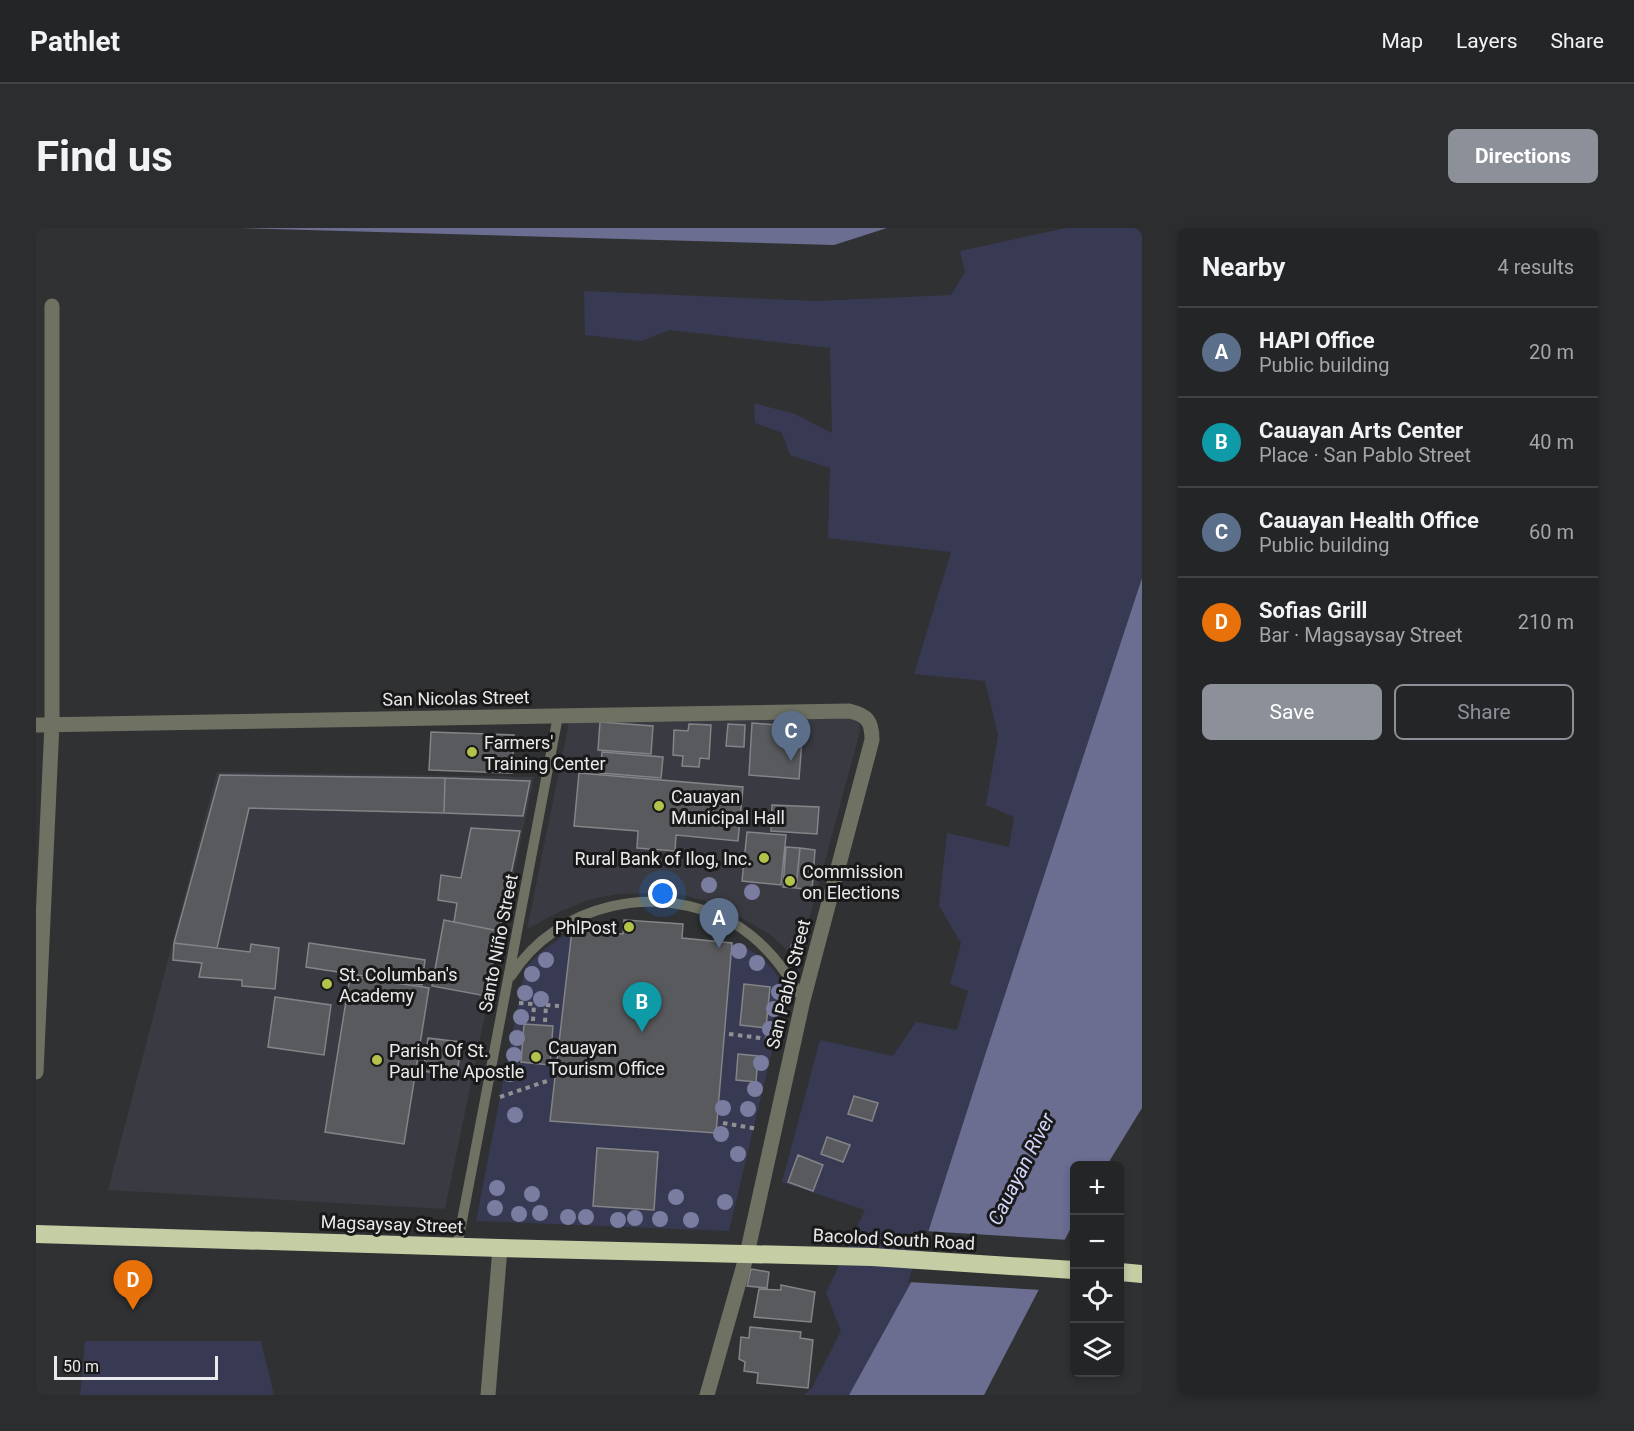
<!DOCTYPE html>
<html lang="en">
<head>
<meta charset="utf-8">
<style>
  :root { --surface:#242526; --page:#2c2d2e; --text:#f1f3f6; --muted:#a3a5a7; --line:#414243; --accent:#8c9099 }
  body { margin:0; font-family:Roboto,sans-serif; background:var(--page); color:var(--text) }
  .controls { position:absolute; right:18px; bottom:18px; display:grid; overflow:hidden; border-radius:9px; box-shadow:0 3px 9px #0003 }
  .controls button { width:54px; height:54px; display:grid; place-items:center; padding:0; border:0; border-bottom:2px solid var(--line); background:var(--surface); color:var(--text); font:30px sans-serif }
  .scale { position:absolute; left:18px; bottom:15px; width:164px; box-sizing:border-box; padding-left:6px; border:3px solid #eaeaec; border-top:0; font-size:16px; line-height:21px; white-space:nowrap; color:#eaeaec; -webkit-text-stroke:4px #19191a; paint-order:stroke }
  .you { position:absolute; left:627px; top:666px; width:21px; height:21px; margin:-15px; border:4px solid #fff; border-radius:50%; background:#1a73e8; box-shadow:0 0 0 9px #1a73e833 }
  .badge { display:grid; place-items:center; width:39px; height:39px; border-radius:50%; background:var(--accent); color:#fff; font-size:20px; font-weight:700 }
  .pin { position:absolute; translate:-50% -50px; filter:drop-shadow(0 2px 3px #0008) }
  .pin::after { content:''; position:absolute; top:32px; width:21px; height:18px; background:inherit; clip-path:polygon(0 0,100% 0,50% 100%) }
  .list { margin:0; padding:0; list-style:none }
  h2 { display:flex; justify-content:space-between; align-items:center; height:78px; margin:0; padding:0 24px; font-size:26px }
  h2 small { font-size:20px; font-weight:400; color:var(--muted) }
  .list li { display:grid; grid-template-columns:39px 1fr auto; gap:18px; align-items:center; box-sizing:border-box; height:90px; padding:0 24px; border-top:2px solid var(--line) }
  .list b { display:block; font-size:22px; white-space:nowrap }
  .list p { margin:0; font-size:20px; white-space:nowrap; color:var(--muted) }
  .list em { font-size:20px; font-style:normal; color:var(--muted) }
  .actions { display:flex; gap:12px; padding:18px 24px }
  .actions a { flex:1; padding:14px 0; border:2px solid var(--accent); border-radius:9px; text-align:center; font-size:21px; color:var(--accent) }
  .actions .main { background:var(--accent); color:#fff }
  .icon { flex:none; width:33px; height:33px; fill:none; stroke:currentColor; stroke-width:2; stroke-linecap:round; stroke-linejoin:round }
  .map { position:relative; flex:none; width:1106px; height:1167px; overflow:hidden; border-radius:9px }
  header { display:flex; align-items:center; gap:36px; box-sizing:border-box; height:84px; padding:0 30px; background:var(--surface); border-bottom:2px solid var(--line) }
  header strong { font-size:28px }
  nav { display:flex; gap:33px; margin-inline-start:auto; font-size:21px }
  .intro { display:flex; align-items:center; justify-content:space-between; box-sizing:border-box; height:144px; padding:0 36px }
  h1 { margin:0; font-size:42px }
  .button { padding:15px 27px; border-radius:9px; background:var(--accent); color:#fff; font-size:21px; font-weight:700 }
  main { display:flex; gap:36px; padding:0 36px }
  aside { flex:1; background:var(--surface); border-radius:9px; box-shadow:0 3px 9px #0003 }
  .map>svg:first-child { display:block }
</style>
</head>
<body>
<header>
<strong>Pathlet</strong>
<nav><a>Map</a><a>Layers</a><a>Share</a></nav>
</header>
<div class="intro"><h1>Find us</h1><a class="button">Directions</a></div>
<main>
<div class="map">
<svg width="1106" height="1167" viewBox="0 0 1106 1167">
  <rect width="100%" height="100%" fill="#303133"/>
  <path fill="#3a3b42" d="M 816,490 L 823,496 L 824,503 L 762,733 L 735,707 L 704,689 L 673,674 L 651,668 L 631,665 L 581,666 L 552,672 L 523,684 L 491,701 L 533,494 Z
    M 181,544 L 498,549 L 409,981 L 72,962 Z"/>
  <path fill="#383a53" d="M 1030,0 L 1106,0 L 1106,350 L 950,824 L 877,1051 L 813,1167 L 768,1167 L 776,1160 L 805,1103 L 790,1065 L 829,982 L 746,954 L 784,812 L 857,828 L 880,794 L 921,802 L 932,763 L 914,756 L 925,715 L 903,678 L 911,605 L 973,619 L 978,589 L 950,577 L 962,507 L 949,453 L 878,446 L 915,324 L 792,310 L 794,240 L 754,227 L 746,205 L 719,195 L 718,175 L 759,186 L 796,205 L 794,120 L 633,102 L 605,113 L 549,107 L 548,63 L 781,73 L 915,67 L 929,44 L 924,23 Z
    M 536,702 L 514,893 L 680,905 L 696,715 C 722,722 739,738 750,764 L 693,1003 L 440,993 L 489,740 L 505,724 Z
    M 49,1113 L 225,1113 L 238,1167 L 44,1167 Z"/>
  <path fill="#6b6e91" d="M 204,0 L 851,0 L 798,17 Z
    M 1106,350 L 1106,880 L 1071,937 L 1038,938 L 1038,994 L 948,1167 L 813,1167 L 877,1051 L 950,824 Z"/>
  <path fill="#303133" d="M 889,1003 L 1033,1012 L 1006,1062 L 872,1054 Z"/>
  <path fill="#595a5d" stroke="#838487" stroke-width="1.5" d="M 564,494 L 617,498 L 615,526 L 562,522 Z
    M 716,495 L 767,499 L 763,551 L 713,547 Z
    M 653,496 L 675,497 L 673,531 L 664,530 L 663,539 L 646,538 L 647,528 L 637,527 L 638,502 L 652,503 Z
    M 692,496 L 709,497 L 708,519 L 690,518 Z
    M 395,504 L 478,507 L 476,545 L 393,542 Z
    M 566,524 L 627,529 L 625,550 L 564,545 Z
    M 543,545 L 707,559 L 702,613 L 640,607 L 639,623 L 601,620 L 602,603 L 538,598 Z
    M 184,547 L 409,550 L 408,585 L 213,580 L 181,720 L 138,715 Z
    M 409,550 L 494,553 L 487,588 L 408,585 Z
    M 736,577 L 783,579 L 781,606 L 735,603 Z
    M 435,600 L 484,603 L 463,703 L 418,694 L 421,675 L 402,672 L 405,647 L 425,650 Z
    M 711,604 L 750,607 L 745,657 L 706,653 Z
    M 750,619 L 764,620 L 760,660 L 747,659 Z
    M 764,620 L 779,622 L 776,662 L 760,660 Z
    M 408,692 L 463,703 L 450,768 L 396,758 Z
    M 588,692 L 647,696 L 646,710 L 696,715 L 680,905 L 514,893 L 536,702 L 587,706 Z
    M 138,715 L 214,724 L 215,716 L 243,720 L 239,761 L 206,758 L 206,752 L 163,749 L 166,735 L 137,732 Z
    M 273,715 L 389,732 L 386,757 L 270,739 Z
    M 314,748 L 393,760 L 368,916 L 289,904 Z
    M 708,756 L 734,759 L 730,800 L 704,797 Z
    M 239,769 L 295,777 L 288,827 L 232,819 Z
    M 488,796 L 517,798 L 514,837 L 485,834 Z
    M 392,810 L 425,814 L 421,848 L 387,843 Z
    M 702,826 L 722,828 L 720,854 L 700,852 Z
    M 818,868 L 842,875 L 836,893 L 812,886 Z
    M 791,909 L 814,917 L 807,934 L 785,926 Z
    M 561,920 L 622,924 L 618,982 L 557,978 Z
    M 762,927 L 787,937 L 777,963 L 752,954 Z
    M 715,1041 L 733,1044 L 731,1060 L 711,1058 Z
    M 745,1057 L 779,1064 L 775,1094 L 718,1089 L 723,1061 L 745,1062 Z
    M 714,1099 L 765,1104 L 764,1110 L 777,1112 L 772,1160 L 721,1155 L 722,1145 L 708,1143 L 709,1134 L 703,1131 L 705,1109 L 713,1110 Z"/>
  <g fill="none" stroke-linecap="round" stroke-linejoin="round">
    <path stroke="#909193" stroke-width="4" stroke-dasharray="4.5 4.5" stroke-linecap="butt" d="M 483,775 L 523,778
      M 497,793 L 498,776
      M 509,794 L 510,777
      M 693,806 L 740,812
      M 464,869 L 514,852
      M 687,895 L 722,901"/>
    <path stroke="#6f7262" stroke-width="10" d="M 475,748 C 521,675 622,653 697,695 C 728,713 749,741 767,772
      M 421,1019 L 522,488"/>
    <path stroke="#6f7262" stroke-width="15" d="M 0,497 L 813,483 C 831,487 836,493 836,512 L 767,772 L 711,1026 L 671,1167
      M 0,844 L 16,496 L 16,78
      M 452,1167 L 464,1020"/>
    <path stroke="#c5cda5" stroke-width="18" d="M 0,1006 L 464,1020 L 836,1029 L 1038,1042
      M 1084,1044 L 1106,1046"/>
  </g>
  <g fill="#7a7d9f">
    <circle cx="673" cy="657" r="8"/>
    <circle cx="716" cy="664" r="8"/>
    <circle cx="762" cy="720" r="8"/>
    <circle cx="703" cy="723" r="8"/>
    <circle cx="510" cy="732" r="8"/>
    <circle cx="721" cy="735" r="8"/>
    <circle cx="496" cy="746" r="8"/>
    <circle cx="743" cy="764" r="8"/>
    <circle cx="489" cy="765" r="8"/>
    <circle cx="505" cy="771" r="8"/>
    <circle cx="738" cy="781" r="8"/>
    <circle cx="485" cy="789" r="8"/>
    <circle cx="734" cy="801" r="8"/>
    <circle cx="481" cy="810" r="8"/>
    <circle cx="478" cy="827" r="8"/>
    <circle cx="725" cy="835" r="8"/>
    <circle cx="474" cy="846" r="8"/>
    <circle cx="719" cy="861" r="8"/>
    <circle cx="687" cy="880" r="8"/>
    <circle cx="712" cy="881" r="8"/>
    <circle cx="479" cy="887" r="8"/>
    <circle cx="685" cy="906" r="8"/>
    <circle cx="702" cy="926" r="8"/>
    <circle cx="461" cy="960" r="8"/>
    <circle cx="496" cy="966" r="8"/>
    <circle cx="640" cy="969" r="8"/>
    <circle cx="689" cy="974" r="8"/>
    <circle cx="459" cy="980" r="8"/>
    <circle cx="504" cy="985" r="8"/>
    <circle cx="483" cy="986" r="8"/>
    <circle cx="532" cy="989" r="8"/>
    <circle cx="550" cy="989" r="8"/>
    <circle cx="599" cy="990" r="8"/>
    <circle cx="624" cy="991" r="8"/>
    <circle cx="582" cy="992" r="8"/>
    <circle cx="655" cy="992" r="8"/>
  </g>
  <g fill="#b3c24b" stroke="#19191a" stroke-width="2">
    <circle cx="436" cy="524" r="6"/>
    <circle cx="623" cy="578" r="6"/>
    <circle cx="728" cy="630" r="6"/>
    <circle cx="754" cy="653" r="6"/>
    <circle cx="593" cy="699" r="6"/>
    <circle cx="291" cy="756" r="6"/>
    <circle cx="500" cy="829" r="6"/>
    <circle cx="341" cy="832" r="6"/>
  </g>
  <g text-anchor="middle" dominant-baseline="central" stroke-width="6" stroke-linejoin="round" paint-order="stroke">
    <g font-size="18" fill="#eaeaec" stroke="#19191a">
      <text transform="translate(420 470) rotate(-1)">San Nicolas Street</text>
      <text transform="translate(462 715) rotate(-79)">Santo Niño Street</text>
      <text transform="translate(752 756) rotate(-76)">San Pablo Street</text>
      <text transform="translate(356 996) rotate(2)">Magsaysay Street</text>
      <text transform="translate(858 1011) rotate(3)">Bacolod South Road</text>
    </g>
    <g font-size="18" fill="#eaeaec" stroke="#19191a" text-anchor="start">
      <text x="448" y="514">Farmers'<tspan x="448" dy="21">Training Center</tspan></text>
      <text x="635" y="568">Cauayan<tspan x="635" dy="21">Municipal Hall</tspan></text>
      <text x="716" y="630" text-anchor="end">Rural Bank of Ilog, Inc.</text>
      <text x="766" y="643">Commission<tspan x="766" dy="21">on Elections</tspan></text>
      <text x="581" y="699" text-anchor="end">PhlPost</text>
      <text x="303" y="746">St. Columban's<tspan x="303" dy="21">Academy</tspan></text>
      <text x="512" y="819">Cauayan<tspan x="512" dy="21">Tourism Office</tspan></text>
      <text x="353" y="822">Parish Of St.<tspan x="353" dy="21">Paul The Apostle</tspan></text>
    </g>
    <g font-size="20" font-style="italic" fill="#d1d5f9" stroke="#19191a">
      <text transform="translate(985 941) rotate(-63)">Cauayan River</text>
    </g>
  </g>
</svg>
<div class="controls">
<button>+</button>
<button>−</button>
<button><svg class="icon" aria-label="locate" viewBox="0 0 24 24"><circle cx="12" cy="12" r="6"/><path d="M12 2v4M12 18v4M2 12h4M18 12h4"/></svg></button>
<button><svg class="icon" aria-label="layers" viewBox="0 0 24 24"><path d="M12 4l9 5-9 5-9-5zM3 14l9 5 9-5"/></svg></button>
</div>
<div class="scale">50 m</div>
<div class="you"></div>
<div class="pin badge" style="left:683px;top:720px;background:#5c6f8a">A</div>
<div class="pin badge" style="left:606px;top:804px;background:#0f9aa8">B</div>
<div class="pin badge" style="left:755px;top:533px;background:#5c6f8a">C</div>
<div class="pin badge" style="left:97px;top:1082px;background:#e8710a">D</div>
</div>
<aside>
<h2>Nearby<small>4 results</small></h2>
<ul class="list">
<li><span class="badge" style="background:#5c6f8a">A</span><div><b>HAPI Office</b><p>Public building</p></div><em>20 m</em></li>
<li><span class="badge" style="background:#0f9aa8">B</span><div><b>Cauayan Arts Center</b><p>Place · San Pablo Street</p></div><em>40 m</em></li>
<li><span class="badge" style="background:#5c6f8a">C</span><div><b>Cauayan Health Office</b><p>Public building</p></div><em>60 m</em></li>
<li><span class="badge" style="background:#e8710a">D</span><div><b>Sofias Grill</b><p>Bar · Magsaysay Street</p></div><em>210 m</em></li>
</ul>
<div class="actions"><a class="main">Save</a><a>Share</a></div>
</aside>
</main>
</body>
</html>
